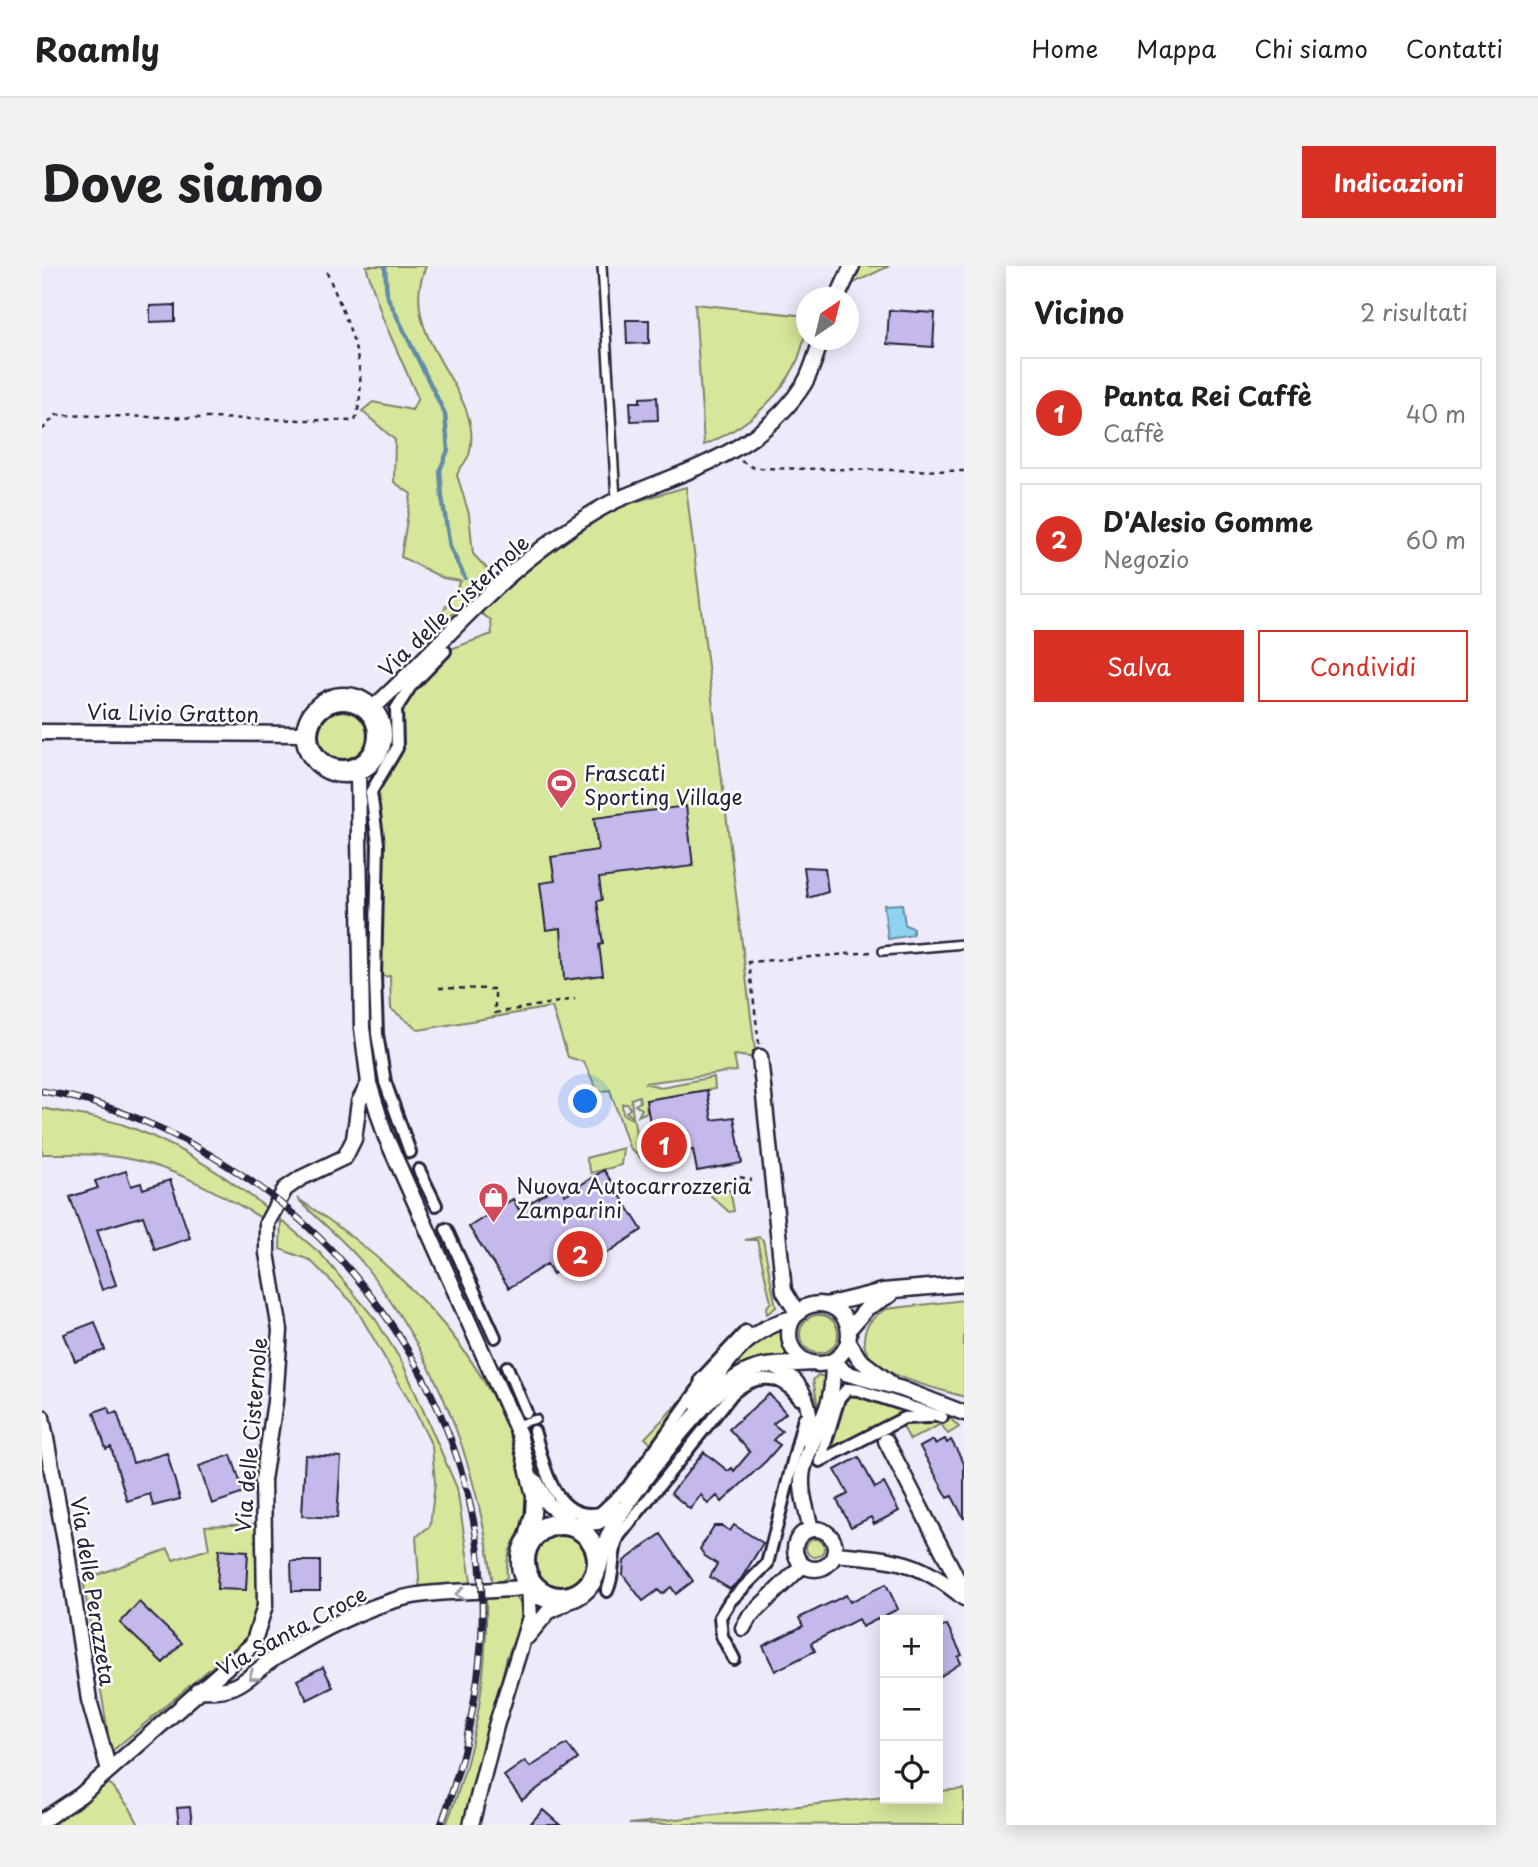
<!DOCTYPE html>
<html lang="it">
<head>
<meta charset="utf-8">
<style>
  :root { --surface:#fff; --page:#f2f2f2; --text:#202124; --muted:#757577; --line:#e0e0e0; --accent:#d93025 }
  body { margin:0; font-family:"Playpen Sans",sans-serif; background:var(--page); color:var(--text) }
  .controls { position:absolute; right:21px; bottom:21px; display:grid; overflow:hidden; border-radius:0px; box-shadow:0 4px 18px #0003 }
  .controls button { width:63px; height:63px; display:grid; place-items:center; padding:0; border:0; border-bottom:2px solid var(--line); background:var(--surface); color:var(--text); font:35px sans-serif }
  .compass { position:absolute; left:754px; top:21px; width:63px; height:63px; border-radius:50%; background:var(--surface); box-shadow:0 4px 18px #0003; rotate:35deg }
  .you { position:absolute; left:544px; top:836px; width:24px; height:24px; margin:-18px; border:5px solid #fff; border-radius:50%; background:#1a73e8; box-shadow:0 0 0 10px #1a73e833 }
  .badge { display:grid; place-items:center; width:46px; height:46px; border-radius:50%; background:var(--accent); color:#fff; font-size:23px; font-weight:700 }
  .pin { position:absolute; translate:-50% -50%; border:4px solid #fff; box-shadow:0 2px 7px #0006 }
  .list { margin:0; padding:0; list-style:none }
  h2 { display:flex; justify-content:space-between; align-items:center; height:91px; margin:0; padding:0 28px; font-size:30px }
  h2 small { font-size:23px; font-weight:400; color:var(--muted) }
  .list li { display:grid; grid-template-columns:46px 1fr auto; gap:21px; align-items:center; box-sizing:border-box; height:112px; margin:0 14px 14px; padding:0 14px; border:2px solid var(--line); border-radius:0px }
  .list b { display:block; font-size:26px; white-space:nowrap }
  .list p { margin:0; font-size:23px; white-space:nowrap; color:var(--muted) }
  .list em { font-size:23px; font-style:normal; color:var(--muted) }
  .actions { display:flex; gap:14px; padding:21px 28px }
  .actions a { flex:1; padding:16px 0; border:2px solid var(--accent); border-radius:0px; text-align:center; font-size:24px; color:var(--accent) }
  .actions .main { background:var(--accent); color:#fff }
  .icon { flex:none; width:38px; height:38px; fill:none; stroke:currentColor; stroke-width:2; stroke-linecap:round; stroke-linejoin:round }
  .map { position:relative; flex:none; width:922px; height:1559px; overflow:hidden; border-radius:0px }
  header { display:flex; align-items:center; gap:42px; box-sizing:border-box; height:98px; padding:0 35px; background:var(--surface); border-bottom:2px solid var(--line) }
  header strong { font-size:33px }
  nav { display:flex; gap:38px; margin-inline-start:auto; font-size:24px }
  .intro { display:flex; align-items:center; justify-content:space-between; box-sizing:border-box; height:168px; padding:0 42px }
  h1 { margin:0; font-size:49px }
  .button { padding:18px 32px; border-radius:0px; background:var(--accent); color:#fff; font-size:24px; font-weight:700 }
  main { display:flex; gap:42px; padding:0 42px }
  aside { flex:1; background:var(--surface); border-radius:0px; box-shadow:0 4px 18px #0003 }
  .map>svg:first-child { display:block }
</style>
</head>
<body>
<header>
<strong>Roamly</strong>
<nav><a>Home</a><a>Mappa</a><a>Chi siamo</a><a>Contatti</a></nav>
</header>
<div class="intro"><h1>Dove siamo</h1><a class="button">Indicazioni</a></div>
<main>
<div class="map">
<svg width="922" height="1559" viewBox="0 0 922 1559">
  <rect width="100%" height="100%" fill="#eeeaf9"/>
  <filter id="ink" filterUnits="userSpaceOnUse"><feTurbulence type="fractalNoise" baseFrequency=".0143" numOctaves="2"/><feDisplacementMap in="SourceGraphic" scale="14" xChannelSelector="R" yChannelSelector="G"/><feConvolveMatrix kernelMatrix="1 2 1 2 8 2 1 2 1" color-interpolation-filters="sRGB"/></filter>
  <g filter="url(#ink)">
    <path fill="#d6e79b" stroke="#7c846b" stroke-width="2" d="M 324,0 L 384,0 C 352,73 442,122 428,185 C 427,194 418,200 415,209 L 427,248 L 431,288 L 452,310 L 384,373 L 419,315 L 401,312 L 359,291 L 369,228 L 352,216 L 353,174 L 320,145 L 331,136 L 370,144 L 376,132 L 341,53 Z
      M 818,0 L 847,0 L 810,18 Z
      M 653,38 L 764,50 C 765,111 715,157 662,179 Z
      M 644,221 L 714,792 L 692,789 L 695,805 L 602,817 L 619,821 L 672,811 L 673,823 L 604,834 L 605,846 L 596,850 L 600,843 L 593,839 L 598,836 L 597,830 L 589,833 L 591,851 L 584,846 L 588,843 L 586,838 L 580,838 L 581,848 L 592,854 L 597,891 L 587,881 L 568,824 L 556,826 L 542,796 L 526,791 L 510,741 L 377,764 L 349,743 L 348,710 L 333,711 L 333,514 L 350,494 L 353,447 L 403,385 L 450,368 L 449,354 L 440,348 L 442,342 L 497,295 L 572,242 Z
      M270 469a31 31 0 1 1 62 0a31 31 0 1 1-62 0Z
      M 0,842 C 26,848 54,850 79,858 C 133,876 183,909 227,944 L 221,953 C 181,929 133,902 87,893 C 59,887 29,888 0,888 Z
      M 581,882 L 579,899 L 549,907 L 544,892 Z
      M 688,924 L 692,945 L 687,946 L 667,928 Z
      M 255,932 C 362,1002 468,1104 485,1238 C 489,1262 461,1274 465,1312 L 451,1319 C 436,1198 396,1093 320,996 C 301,973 276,954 255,932 Z
      M 239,954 L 279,988 L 334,1054 L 361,1098 L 415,1222 L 430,1322 L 378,1325 L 374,1271 L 388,1260 L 393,1217 L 390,1180 L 371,1141 L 311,1037 L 268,994 L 238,983 Z
      M 717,971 L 721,974 L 734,1041 L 725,1048 L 724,1042 L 729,1036 L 715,974 L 703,974 Z
      M 922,1034 L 922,1131 C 894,1121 819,1109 822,1072 C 823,1058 832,1050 844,1043 Z
      M758 1068a19 19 0 1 1 38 0a19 19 0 1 1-38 0Z
      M 739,1062 L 743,1063 L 744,1090 L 719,1092 L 688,1107 L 699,1090 Z
      M 776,1109 L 786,1112 L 777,1145 L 771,1114 Z
      M 659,1113 L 614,1182 L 603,1172 Z
      M 805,1123 L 909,1153 L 917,1161 L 906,1168 L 899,1158 L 868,1174 L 858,1155 L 778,1195 Z
      M 214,1258 L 216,1343 L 208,1369 L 69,1486 L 41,1314 L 126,1283 L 131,1294 L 167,1283 L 163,1260 Z
      M487 1295a32 32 0 1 1 64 0a32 32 0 1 1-64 0Z
      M764 1282a9 9 0 1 1 18 0a9 9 0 1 1-18 0Z
      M 444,1330 L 472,1330 L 479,1338 L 480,1355 L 465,1391 L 422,1559 L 404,1559 C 434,1485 446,1409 444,1330 Z
      M 67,1517 L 88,1542 L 97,1559 L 7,1559 Z
      M 922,1523 L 922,1559 L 587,1558 L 843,1531 L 896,1533 L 896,1525 Z"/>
    <path fill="#8ed3ef" stroke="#638ca7" stroke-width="2" d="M 860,638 L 863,659 L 871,662 L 871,669 L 846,673 L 842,639 Z"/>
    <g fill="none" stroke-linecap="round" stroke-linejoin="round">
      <path stroke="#638ca7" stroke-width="4.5" d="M 343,0 L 345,30 L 403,148 L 406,184 L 398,204 L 400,231 L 408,281 L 423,312"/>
    </g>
    <path fill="#c5b9eb" stroke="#22223b" stroke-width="2" d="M 133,39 L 133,55 L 108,56 L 108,40 Z
      M 847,44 L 893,47 L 891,81 L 845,78 Z
      M 584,54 L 607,54 L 607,77 L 585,78 Z
      M 615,131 L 616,154 L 589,155 L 588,136 L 598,136 L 598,132 Z
      M 644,540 L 651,600 L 557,612 L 560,634 L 555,635 L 561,678 L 557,679 L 561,709 L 522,714 L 519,662 L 504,664 L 498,617 L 513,615 L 509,591 L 556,584 L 552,552 Z
      M 762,601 L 783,602 L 786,626 L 766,632 Z
      M 665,824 L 670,854 L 692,851 L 700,897 L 655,905 L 651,884 L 614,891 L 604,834 Z
      M 562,904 L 600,964 L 557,992 L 551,982 L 511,1008 L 505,998 L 467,1022 L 427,961 L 471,933 L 477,944 L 516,919 L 523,929 Z
      M 84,905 L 89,920 L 99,917 L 101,923 L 128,914 L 148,972 L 113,984 L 101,950 L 55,964 L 74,1019 L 60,1024 L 28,931 L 56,922 L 53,915 Z
      M 53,1056 L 63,1084 L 33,1095 L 22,1068 Z
      M 727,1128 L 744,1147 L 731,1158 L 740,1165 L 731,1174 L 738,1179 L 724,1195 L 680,1236 L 675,1230 L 666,1238 L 659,1229 L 648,1243 L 629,1227 L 662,1186 L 686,1205 L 690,1202 L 692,1205 L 708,1186 L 687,1163 Z
      M 66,1141 L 68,1148 L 75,1146 L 91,1197 L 125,1187 L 138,1233 L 111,1240 L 108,1228 L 85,1235 L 69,1181 L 64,1183 L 52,1146 Z
      M 903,1173 L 905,1177 L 909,1174 L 922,1197 L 922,1253 L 910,1230 L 906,1232 L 878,1181 L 891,1174 L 893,1178 Z
      M 189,1189 L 202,1227 L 170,1238 L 157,1200 Z
      M 263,1189 L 299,1191 L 295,1252 L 260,1250 Z
      M 817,1191 L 833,1222 L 842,1217 L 857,1245 L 832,1258 L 829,1251 L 809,1261 L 795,1234 L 806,1228 L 793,1204 Z
      M 692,1259 L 721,1277 L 699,1313 L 688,1323 L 668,1311 L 675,1298 L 663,1290 L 658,1283 L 672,1260 L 680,1260 L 688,1265 Z
      M 619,1268 L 651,1315 L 634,1328 L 629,1321 L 620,1328 L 616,1324 L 601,1335 L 581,1309 L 582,1295 Z
      M 177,1283 L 206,1285 L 204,1324 L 175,1323 Z
      M 249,1295 L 278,1295 L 278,1325 L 250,1325 Z
      M 844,1318 L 856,1343 L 820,1361 L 816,1353 L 769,1377 L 773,1385 L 733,1405 L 721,1380 L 761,1360 L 757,1352 L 804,1329 L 808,1336 Z
      M 97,1336 L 140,1377 L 121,1397 L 78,1357 Z
      M 905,1359 L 920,1389 L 916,1391 L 919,1397 L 896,1412 L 896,1364 Z
      M 281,1401 L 291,1421 L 265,1434 L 255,1414 Z
      M 525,1478 L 536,1493 L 480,1534 L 462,1510 L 483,1495 L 488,1501 Z
      M 148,1541 L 150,1558 L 137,1559 L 135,1542 Z
      M 501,1544 L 518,1559 L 487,1559 Z"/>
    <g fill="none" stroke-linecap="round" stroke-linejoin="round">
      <defs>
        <path id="service" d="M 560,0 L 574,233
          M 841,685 L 922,678
          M 473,1159 L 494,1153"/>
        <path id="pedestrian" d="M270 469a31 31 0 1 1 62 0a31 31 0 1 1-62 0Z
          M 368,886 L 343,816 L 335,768 L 333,711 L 336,578 L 329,526 L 355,482 L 354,443 L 368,421 L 403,385
          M 377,904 L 394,939
          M 404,963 L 453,1071
          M 465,1101 L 484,1146
          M 492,1165 C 502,1197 511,1257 558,1247 L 586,1221 L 657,1122 L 659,1113 L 704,1065
          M 778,1195 L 797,1132 L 805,1123 L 816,1124 L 900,1151
          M 778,1195 L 862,1152 L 887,1151
          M487 1295a32 32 0 1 1 64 0a32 32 0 1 1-64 0Z
          M 565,1325 C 574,1307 568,1287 577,1270 L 691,1127 C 714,1107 739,1107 757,1133
          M 692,1393 L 680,1370 L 678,1351 L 688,1335 L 725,1298 L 762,1152"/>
        <path id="minor" d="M 795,32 L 810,0
          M262 469a40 40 0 1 1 80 0a40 40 0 1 1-80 0Z
          M 331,442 C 388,391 436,331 497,285 C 520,267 550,245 577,233 C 647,203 718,187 762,118 C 770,105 774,88 779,74
          M 0,466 L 262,468
          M 316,506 L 320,762 L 327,817 L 343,869 L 477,1168 L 492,1230 L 491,1248 L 485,1271
          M 718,791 L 742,1025 L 756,1048
          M747 1068a30 30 0 1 1 60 0a30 30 0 1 1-60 0Z
          M 784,1039 L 841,1025 L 922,1018
          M 807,1063 L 825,1042 L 848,1029
          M 806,1075 L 817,1093 L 847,1116
          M 792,1094 L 803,1107 L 860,1123 L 922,1147
          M 732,1100 C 764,1115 771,1143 767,1176
          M 656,1140 C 678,1103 706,1060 752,1052
          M 0,1151 L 25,1286 L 47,1434 L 67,1504
          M 844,1175 L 922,1326
          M 493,1215 L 506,1238 L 529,1257
          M477 1296a40 40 0 1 1 80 0a40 40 0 1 1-80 0Z
          M 530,1258 L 556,1256 L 579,1243
          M 769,1263 C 765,1245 757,1223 761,1204 C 771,1162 795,1143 790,1095
          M753 1283a20 20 0 1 1 40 0a20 20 0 1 1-40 0Z
          M 792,1288 C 851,1293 875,1293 922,1332
          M 557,1303 C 560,1289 563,1275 570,1262 C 591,1225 665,1125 702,1107 C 723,1096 748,1099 771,1097
          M 701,1362 L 707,1351 L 761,1299
          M 485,1371 L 506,1346 L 524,1337
          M 156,1424 C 202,1427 202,1411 236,1390 C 273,1367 316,1344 357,1333 C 393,1323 447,1327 486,1321
          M 0,1555 L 39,1529 L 211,1378 L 223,1340 L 221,1214 L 233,1136 L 238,1064 L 225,987 L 225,957 L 243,923 L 259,912 L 303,891 L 312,873 L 317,836 L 327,817
          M 429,1559 L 454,1460 L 488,1351 L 486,1321"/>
      </defs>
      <use href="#service" stroke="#22223b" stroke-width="12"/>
      <use href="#pedestrian" stroke="#22223b" stroke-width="16"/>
      <use href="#minor" stroke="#22223b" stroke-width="19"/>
      <path stroke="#22223b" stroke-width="2.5" stroke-dasharray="5 5" stroke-linecap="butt" d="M 0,164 L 14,149 L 313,155 C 330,101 303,51 283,2
        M 699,195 L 712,202 L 922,205
        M 397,722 L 453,723 L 453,747 L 533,733
        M 717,778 L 707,696 L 830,686
        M 698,911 L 710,914"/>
      <use href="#service" stroke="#fff" stroke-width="7"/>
      <use href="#pedestrian" stroke="#fff" stroke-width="10"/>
      <use href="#minor" stroke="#fff" stroke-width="14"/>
      <defs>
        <path id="rail" d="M 0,825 C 69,836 136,867 194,905 C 349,1005 453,1192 439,1379 C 434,1441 420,1501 399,1559"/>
      </defs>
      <use href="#rail" stroke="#22223b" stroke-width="7"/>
      <use href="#rail" stroke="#fff" stroke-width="4.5" stroke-dasharray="13" stroke-linecap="butt"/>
    </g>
    <defs><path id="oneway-chevron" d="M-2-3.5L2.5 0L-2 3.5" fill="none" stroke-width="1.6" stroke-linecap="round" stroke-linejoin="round" transform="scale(1.75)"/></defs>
    <g stroke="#9c9ca7">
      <use href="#oneway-chevron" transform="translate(418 1328) rotate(176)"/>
      <use href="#oneway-chevron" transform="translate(211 1410) rotate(145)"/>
    </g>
  </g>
  <defs>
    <symbol id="stadium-pin" viewBox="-11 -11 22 30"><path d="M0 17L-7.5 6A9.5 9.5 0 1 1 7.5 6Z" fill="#d1495b" stroke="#fff"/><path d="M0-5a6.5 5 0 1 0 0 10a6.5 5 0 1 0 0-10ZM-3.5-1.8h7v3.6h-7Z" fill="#fff"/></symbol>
    <symbol id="shop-pin" viewBox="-11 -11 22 30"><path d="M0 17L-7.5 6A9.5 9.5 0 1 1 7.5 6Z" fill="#d1495b" stroke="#fff"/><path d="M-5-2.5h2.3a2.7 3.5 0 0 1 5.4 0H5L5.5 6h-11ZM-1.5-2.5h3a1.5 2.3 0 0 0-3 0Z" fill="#fff"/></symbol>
  </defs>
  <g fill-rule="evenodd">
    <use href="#stadium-pin" x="502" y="500" width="35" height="47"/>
    <use href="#shop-pin" x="434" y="914" width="35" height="47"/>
  </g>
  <g text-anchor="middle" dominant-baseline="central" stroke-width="5" stroke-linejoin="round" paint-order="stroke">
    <g font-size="21" fill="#22223b" stroke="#fff">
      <text transform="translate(411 339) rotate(-43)">Via delle Cisternole</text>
      <text transform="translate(131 446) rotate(1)">Via Livio Gratton</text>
      <text transform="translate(208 1169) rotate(-85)">Via delle Cisternole</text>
      <text transform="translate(52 1325) rotate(81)">Via delle Perazzeta</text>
      <text transform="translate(249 1364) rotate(-28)">Via Santa Croce</text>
    </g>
    <g font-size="21" fill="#22223b" stroke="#fff" text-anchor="start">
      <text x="542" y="506">Frascati<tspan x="542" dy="24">Sporting Village</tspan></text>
      <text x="474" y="919">Nuova Autocarrozzeria<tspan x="474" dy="24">Zamparini</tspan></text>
    </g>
  </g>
</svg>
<div class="controls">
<button>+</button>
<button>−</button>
<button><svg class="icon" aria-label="locate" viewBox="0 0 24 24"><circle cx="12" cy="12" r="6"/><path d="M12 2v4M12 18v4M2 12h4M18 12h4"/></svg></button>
</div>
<svg class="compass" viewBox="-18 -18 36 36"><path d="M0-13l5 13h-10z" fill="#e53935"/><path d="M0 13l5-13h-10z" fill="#757577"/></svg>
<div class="you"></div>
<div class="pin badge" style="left:622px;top:879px">1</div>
<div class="pin badge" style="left:538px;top:988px">2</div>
</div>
<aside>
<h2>Vicino<small>2 risultati</small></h2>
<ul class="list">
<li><span class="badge">1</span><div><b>Panta Rei Caffè</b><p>Caffè</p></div><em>40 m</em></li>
<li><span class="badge">2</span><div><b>D'Alesio Gomme</b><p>Negozio</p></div><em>60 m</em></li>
</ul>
<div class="actions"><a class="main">Salva</a><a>Condividi</a></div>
</aside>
</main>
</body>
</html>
